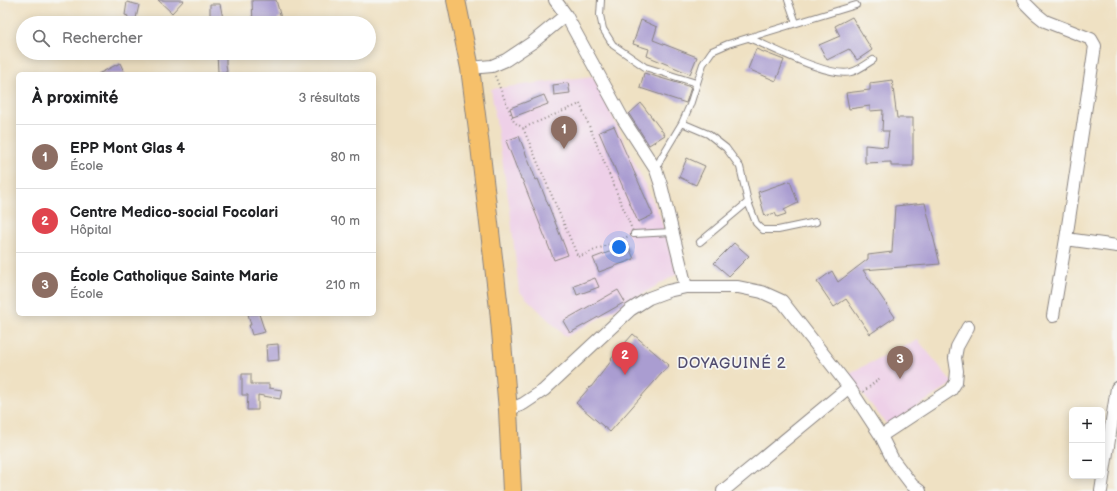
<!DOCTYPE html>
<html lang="fr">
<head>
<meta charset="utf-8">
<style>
  :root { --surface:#fff; --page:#f6f6f6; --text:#202124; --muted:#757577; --line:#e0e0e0; --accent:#ea580c }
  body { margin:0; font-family:"Balsamiq Sans",sans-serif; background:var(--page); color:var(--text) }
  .controls { position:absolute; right:12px; bottom:12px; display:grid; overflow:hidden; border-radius:6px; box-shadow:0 2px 10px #0003 }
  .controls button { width:36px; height:36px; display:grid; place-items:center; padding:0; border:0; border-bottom:1px solid var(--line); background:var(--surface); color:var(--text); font:20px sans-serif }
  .you { position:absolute; left:619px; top:247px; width:14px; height:14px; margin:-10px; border:3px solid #fff; border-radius:50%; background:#1a73e8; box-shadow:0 0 0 6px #1a73e833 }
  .badge { display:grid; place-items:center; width:26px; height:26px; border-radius:50%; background:var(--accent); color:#fff; font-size:13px; font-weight:700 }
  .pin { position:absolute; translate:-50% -33px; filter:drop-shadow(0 1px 2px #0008) }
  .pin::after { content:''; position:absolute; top:21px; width:14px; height:12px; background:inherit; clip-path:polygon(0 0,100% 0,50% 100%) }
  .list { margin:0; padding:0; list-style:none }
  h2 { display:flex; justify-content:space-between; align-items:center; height:52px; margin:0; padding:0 16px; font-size:17px }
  h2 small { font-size:13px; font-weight:400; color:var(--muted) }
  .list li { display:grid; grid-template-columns:26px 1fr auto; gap:12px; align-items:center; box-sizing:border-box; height:64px; padding:0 16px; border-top:1px solid var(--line) }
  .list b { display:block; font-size:15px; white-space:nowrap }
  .list p { margin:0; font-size:13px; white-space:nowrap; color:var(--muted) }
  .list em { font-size:13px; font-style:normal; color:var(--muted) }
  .icon { flex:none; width:22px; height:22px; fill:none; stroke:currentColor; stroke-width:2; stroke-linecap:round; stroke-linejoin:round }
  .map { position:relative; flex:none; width:1117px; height:491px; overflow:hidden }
  .search { position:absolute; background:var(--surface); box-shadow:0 2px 10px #0003; left:16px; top:16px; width:360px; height:44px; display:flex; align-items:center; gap:10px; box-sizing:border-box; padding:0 14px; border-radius:22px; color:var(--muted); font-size:15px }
  .panel { position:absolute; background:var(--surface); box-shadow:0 2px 10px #0003; left:16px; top:72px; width:360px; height:244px; border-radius:6px }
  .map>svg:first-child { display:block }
</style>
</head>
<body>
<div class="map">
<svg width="1117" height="491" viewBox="0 0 1117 491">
  <rect width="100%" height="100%" fill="#f6f6f2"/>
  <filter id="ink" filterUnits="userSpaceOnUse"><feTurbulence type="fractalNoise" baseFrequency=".025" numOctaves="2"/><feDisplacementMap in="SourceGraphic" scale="8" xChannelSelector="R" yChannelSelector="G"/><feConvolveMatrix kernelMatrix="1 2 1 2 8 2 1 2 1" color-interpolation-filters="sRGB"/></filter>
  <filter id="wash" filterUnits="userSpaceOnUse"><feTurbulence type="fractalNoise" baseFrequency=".012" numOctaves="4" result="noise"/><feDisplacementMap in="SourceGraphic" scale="16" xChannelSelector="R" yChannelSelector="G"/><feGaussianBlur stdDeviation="0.9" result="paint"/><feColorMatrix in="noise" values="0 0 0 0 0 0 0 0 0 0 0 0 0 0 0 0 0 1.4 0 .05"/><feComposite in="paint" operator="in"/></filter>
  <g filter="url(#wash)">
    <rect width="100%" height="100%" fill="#efe1c3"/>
    <path fill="#eed0e8" d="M 593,76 L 660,216 L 677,274 L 627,303 L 566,337 L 519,291 L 510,210 L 491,89 Z
      M 918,340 L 953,383 L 888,426 L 847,374 Z"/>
    <g id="blocks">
      <path fill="#aa9dd1" d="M 158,0 L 184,0 L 172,13 Z
        M 252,0 L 276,0 L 281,18 L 278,18 L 278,23 L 253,23 Z
        M 127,2 L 139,5 L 135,23 L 126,23 L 128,16 L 125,15 Z
        M 210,4 L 220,4 L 224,23 L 210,23 Z
        M 852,17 L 872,50 L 857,60 L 849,49 L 827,60 L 819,45 L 840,36 L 835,26 Z
        M 641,20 L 657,27 L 653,40 L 697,57 L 690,74 L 647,56 L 649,49 L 633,44 Z
        M 756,49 L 784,60 L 776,81 L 748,69 Z
        M 217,53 L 226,53 L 226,64 L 227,72 L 218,72 Z
        M 120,63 L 125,74 L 98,74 Z
        M 644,73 L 691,87 L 686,103 L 640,88 Z
        M 892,80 L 897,118 L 913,118 L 913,166 L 891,166 L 891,162 L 865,163 L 865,145 L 887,147 L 889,131 L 882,131 L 883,110 L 870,111 L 870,106 L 849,109 L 846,93 L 870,90 L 870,83 Z
        M 568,83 L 570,93 L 554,95 L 553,85 Z
        M 544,95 L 548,104 L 513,117 L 510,108 Z
        M 641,103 L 665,135 L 649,145 L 629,114 Z
        M 614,126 L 653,215 L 638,222 L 599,132 Z
        M 519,136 L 536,180 L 538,179 L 568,255 L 554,260 L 522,179 L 521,179 L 506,141 Z
        M 687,158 L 705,166 L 696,185 L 679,177 Z
        M 790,181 L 798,203 L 784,210 L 786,214 L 777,217 L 775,213 L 765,216 L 758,192 Z
        M 925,203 L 940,264 L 863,270 L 895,317 L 870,334 L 846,299 L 834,307 L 817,282 L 832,271 L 838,282 L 868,259 L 868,255 L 892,252 L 895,206 Z
        M 734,243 L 749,256 L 729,276 L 714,263 Z
        M 628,245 L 634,259 L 599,272 L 593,258 Z
        M 595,278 L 599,287 L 577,295 L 574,286 Z
        M 618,290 L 625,302 L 570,333 L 563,321 Z
        M 248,314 L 259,314 L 265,332 L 252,335 L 249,325 L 251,325 Z
        M 633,334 L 669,365 L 610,432 L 576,403 L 590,387 L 591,387 L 612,360 L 611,359 Z
        M 278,344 L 279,360 L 267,361 L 266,345 Z
        M 242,374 L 251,374 L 251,384 L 269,384 L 269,388 L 282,390 L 280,399 L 258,395 L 258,410 L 247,410 L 248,395 L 242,395 Z"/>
    </g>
  </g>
  <g filter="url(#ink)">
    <use href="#blocks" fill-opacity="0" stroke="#88827f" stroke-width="1"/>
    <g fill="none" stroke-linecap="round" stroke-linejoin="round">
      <defs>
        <path id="service" d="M 601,0 L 600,15 L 603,29 L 613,45 L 645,67 L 696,83
          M 788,0 L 796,23
          M 749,38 C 771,47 829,78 851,72 C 857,71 867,64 873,60
          M 682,123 L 708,134 L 726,148 L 740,167 L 748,202 L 756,223 L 763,230 L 778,230 L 816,222
          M 656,170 L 661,158 L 682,123 L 690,105 L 703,64 L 712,51 L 728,44 L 856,5
          M 634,234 L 672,232
          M 700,242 L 748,202"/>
        <path id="minor" d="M 555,0 L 566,15 L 623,119 L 656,170 L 661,185 L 686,287
          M 1023,0 L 1025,3 L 1035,13 L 1045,21 L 1091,39 L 1095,46 L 1066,239 L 1053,316
          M 470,68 L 492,66 L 506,60 L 533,42 L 566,15
          M 1066,239 L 1117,246
          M 508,410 L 523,404 L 544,390 L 630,310 L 649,298 L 668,291 L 686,287 L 738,287 L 762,292 L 782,301 L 849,387 L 881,436 L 893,460 L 912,485 L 920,491
          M 881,436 L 951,390 L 956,382 L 957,371 L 955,358 L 957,347 L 968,327
          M 723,491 L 849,387
          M 1101,491 L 1117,388"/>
        <path id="primary" d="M 456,0 L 470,68 L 480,146 L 499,309 L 508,410 L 512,491"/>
      </defs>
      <use href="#service" stroke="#88827f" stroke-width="8"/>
      <use href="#minor" stroke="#88827f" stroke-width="14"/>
      <use href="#primary" stroke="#88827f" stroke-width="20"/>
      <path stroke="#88827f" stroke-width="2" stroke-dasharray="1 3" stroke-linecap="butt" d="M 495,76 L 514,122 L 523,128
        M 580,104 L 634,234 L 578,257 L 523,128 Z
        M 863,392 L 880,378"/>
      <use href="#service" stroke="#fff" stroke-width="6"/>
      <use href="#minor" stroke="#fff" stroke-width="12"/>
      <use href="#primary" stroke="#f6c06b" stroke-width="18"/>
    </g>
  </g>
  <g text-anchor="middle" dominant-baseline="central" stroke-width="3.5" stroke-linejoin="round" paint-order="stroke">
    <g font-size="15" letter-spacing="1" fill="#524d70" stroke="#f6f6f2">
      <text x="732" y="363">DOYAGUINÉ 2</text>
    </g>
  </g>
</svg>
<div class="controls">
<button>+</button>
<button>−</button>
</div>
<div class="you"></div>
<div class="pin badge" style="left:564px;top:149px;background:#8d6e63">1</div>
<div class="pin badge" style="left:625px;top:375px;background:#e0444e">2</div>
<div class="pin badge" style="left:900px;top:379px;background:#8d6e63">3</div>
<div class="search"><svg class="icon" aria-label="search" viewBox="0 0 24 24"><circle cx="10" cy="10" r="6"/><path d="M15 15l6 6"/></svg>Rechercher</div>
<section class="panel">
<h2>À proximité<small>3 résultats</small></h2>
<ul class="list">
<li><span class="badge" style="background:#8d6e63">1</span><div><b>EPP Mont Glas 4</b><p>École</p></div><em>80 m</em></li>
<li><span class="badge" style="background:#e0444e">2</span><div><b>Centre Medico-social Focolari</b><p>Hôpital</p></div><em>90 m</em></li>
<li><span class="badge" style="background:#8d6e63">3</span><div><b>École Catholique Sainte Marie</b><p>École</p></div><em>210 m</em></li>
</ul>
</section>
</div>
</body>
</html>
